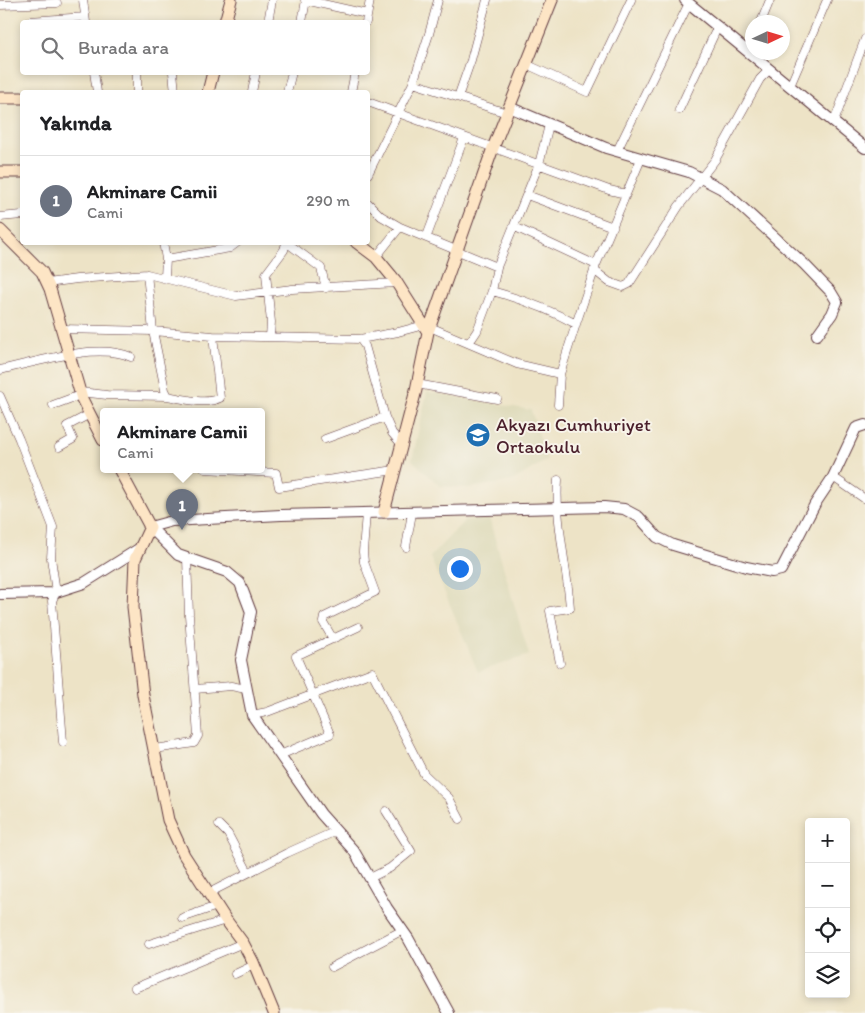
<!DOCTYPE html>
<html lang="tr">
<head>
<meta charset="utf-8">
<style>
  :root { --surface:#fff; --page:#f6f6f6; --text:#202124; --muted:#757577; --line:#e0e0e0; --accent:#2563eb }
  body { margin:0; font-family:Itim,sans-serif; background:var(--page); color:var(--text) }
  .controls { position:absolute; right:15px; bottom:15px; display:grid; overflow:hidden; border-radius:5px; box-shadow:0 2px 8px #0003 }
  .controls button { width:45px; height:45px; display:grid; place-items:center; padding:0; border:0; border-bottom:1px solid var(--line); background:var(--surface); color:var(--text); font:25px sans-serif }
  .compass { position:absolute; left:745px; top:15px; width:45px; height:45px; border-radius:50%; background:var(--surface); box-shadow:0 2px 8px #0003; rotate:86deg }
  .you { position:absolute; left:459px; top:568px; width:18px; height:18px; margin:-12px; border:4px solid #fff; border-radius:50%; background:#1a73e8; box-shadow:0 0 0 8px #1a73e833 }
  .badge { display:grid; place-items:center; width:32px; height:32px; border-radius:50%; background:var(--accent); color:#fff; font-size:16px; font-weight:700 }
  .pin { position:absolute; translate:-50% -41px; filter:drop-shadow(0 1px 2px #0008) }
  .pin::after { content:''; position:absolute; top:26px; width:18px; height:15px; background:inherit; clip-path:polygon(0 0,100% 0,50% 100%) }
  .popup { position:absolute; left:100px; top:408px; width:165px; height:65px; box-sizing:border-box; display:grid; place-content:center; border-radius:5px; background:var(--surface); filter:drop-shadow(0 1px 4px #0005); font-size:16px; white-space:nowrap; color:var(--muted) }
  .popup b { font-size:19px; color:var(--text) }
  .popup::after { content:''; position:absolute; left:50%; top:100%; margin-left:-10px; border:10px solid transparent; border-top-color:var(--surface) }
  .list { margin:0; padding:0; list-style:none }
  h2 { display:flex; justify-content:space-between; align-items:center; height:65px; margin:0; padding:0 20px; font-size:21px }
  h2 small { font-size:16px; font-weight:400; color:var(--muted) }
  .list li { display:grid; grid-template-columns:32px 1fr auto; gap:15px; align-items:center; box-sizing:border-box; height:90px; padding:0 20px; border-top:1px solid var(--line) }
  .list b { display:block; font-size:19px; white-space:nowrap }
  .list p { margin:0; font-size:16px; white-space:nowrap; color:var(--muted) }
  .list em { font-size:16px; font-style:normal; color:var(--muted) }
  .icon { flex:none; width:28px; height:28px; fill:none; stroke:currentColor; stroke-width:2; stroke-linecap:round; stroke-linejoin:round }
  .map { position:relative; flex:none; width:865px; height:1013px; overflow:hidden }
  .search { position:absolute; background:var(--surface); box-shadow:0 2px 8px #0003; left:20px; top:20px; width:350px; height:55px; display:flex; align-items:center; gap:12px; box-sizing:border-box; padding:0 18px; border-radius:5px; color:var(--muted); font-size:19px }
  .panel { position:absolute; background:var(--surface); box-shadow:0 2px 8px #0003; left:20px; top:90px; width:350px; height:155px; border-radius:5px }
  .map>svg:first-child { display:block }
</style>
</head>
<body>
<div class="map">
<svg width="865" height="1013" viewBox="0 0 865 1013">
  <rect width="100%" height="100%" fill="#f7f3e8"/>
  <filter id="ink" filterUnits="userSpaceOnUse"><feTurbulence type="fractalNoise" baseFrequency=".02" numOctaves="2"/><feDisplacementMap in="SourceGraphic" scale="10" xChannelSelector="R" yChannelSelector="G"/><feConvolveMatrix kernelMatrix="1 2 1 2 8 2 1 2 1" color-interpolation-filters="sRGB"/></filter>
  <filter id="wash" filterUnits="userSpaceOnUse"><feTurbulence type="fractalNoise" baseFrequency=".0096" numOctaves="4" result="noise"/><feDisplacementMap in="SourceGraphic" scale="20" xChannelSelector="R" yChannelSelector="G"/><feGaussianBlur stdDeviation="1.12" result="paint"/><feColorMatrix in="noise" values="0 0 0 0 0 0 0 0 0 0 0 0 0 0 0 0 0 1.4 0 .05"/><feComposite in="paint" operator="in"/></filter>
  <g filter="url(#wash)">
    <rect width="100%" height="100%" fill="#ede3c6"/>
    <path fill="#ddd9b8" d="M 427,392 L 531,410 L 547,460 L 512,481 L 469,488 L 440,486 L 412,460 Z
      M 489,518 L 529,655 L 478,672 L 430,557 L 465,520 Z"/>
  </g>
  <g filter="url(#ink)">
    <g fill="none" stroke-linecap="round" stroke-linejoin="round">
      <defs>
        <path id="minor" d="M 83,0 L 86,22
          M 305,0 L 367,14
          M 0,5 L 57,3
          M 30,21 L 85,17
          M 268,22 L 272,0
          M 302,22 L 306,0
          M 366,22 L 370,0
          M 761,22 L 770,0
          M 747,50 L 752,41
          M 526,64 L 587,92 L 631,0
          M 94,72 L 97,92
          M 173,72 L 175,92
          M 413,83 L 507,113
          M 790,86 L 827,0
          M 137,92 L 137,72
          M 252,92 L 256,72
          M 287,92 L 292,72
          M 351,92 L 355,72
          M 458,97 L 471,60 L 487,0
          M 368,102 L 609,190 L 626,194
          M 679,110 L 718,26
          M 834,122 L 865,39
          M 617,151 L 689,3
          M 368,174 L 413,83 L 429,34 L 438,0
          M 527,195 L 613,227
          M 368,203 L 381,216 L 400,227 L 497,267
          M 0,217 L 22,215
          M 515,227 L 596,265
          M 427,236 L 464,138
          M 163,242 L 166,259 L 165,277
          M 286,242 L 321,268 L 326,288
          M 376,257 L 400,227
          M 166,259 L 230,248 L 238,242
          M 594,270 L 609,282 L 623,287 L 629,284 L 679,206 L 715,160 L 760,79 L 770,69
          M 147,274 L 153,331 L 165,390 L 168,396 C 183,399 206,405 220,398 L 213,336
          M 47,283 L 77,279 L 147,274 L 236,296 L 292,289 L 396,283
          M 492,291 C 521,299 549,309 576,324
          M 430,327 L 517,364 L 560,374
          M 62,329 L 153,331 L 213,336 L 360,339 L 398,332 L 424,325
          M 270,337 L 271,322 L 266,274 L 284,250 L 286,243
          M 360,339 L 365,346 L 385,417 L 392,433 L 402,445
          M 469,343 L 477,331 L 492,291 L 497,267 L 539,164 L 549,125
          M 0,370 C 37,362 96,342 131,357
          M 417,384 L 497,399
          M 80,392 L 107,395 L 168,396
          M 0,396 L 19,439 L 53,527 L 51,558 L 56,592 L 52,601 L 63,742
          M 53,405 L 80,395
          M 558,405 L 560,374 L 576,324 L 596,265 L 641,159
          M 325,439 L 385,417
          M 59,447 L 73,439 L 67,426 L 90,414
          M 205,469 L 276,473 L 279,487 L 395,470
          M 833,477 L 865,499
          M 558,480 C 555,522 567,565 570,608 L 550,611 L 560,663
          M 406,547 L 412,513
          M 333,639 L 323,622 L 324,617 L 375,592 L 364,562 L 363,552 L 366,513
          M 195,689 L 231,686 L 246,689
          M 252,715 L 267,712 L 372,672 L 424,774 L 449,798 L 460,819
          M 155,749 L 194,743 L 198,736 L 189,615 L 187,558
          M 280,755 L 330,734 L 296,656 L 358,627
          M 219,825 L 228,834 L 248,872
          M 370,878 L 390,868 L 411,851 L 386,811
          M 209,893 L 287,853 L 336,831
          M 182,918 L 217,906
          M 149,944 L 226,920
          M 332,967 L 403,930
          M 235,974 L 254,965
          M 135,988 L 243,943"/>
        <path id="tertiary" d="M 685,0 L 865,148
          M 509,107 L 606,148 L 689,172 L 722,189 L 804,264 L 831,292 L 837,302 L 832,314 L 817,335
          M 0,594 L 53,593 L 84,583 L 140,548
          M 449,1013 L 408,938 L 387,908 L 354,851 L 321,814 L 252,715 L 241,660 L 251,612 L 240,583 L 227,572 L 178,555 L 150,527 L 172,521 L 281,515 L 604,507 L 624,509 L 639,517 L 657,537 L 673,545 L 746,567 L 772,572 L 781,570 L 815,504 L 833,477 L 856,428 L 865,425"/>
        <path id="secondary" d="M 225,22 L 231,0
          M 208,92 L 213,72
          M 0,98 L 22,98
          M 0,172 L 22,172
          M 0,230 L 42,272 L 50,289 L 82,399 L 103,440
          M 356,242 L 376,257 L 395,280 L 428,332
          M 119,469 L 150,527 L 135,559 L 133,607 L 143,695 L 168,820 L 184,855 L 226,920 L 243,943 L 253,962 L 274,1013
          M 384,512 L 416,390 L 428,332 L 493,148 L 552,0"/>
      </defs>
      <use href="#minor" stroke="#623c42" stroke-width="9"/>
      <use href="#tertiary" stroke="#623c42" stroke-width="12"/>
      <use href="#secondary" stroke="#623c42" stroke-width="13"/>
      <use href="#minor" stroke="#fff" stroke-width="8"/>
      <use href="#tertiary" stroke="#fff" stroke-width="10"/>
      <use href="#secondary" stroke="#fde5c5" stroke-width="11"/>
    </g>
  </g>
  <defs>
    <symbol id="school-disc" viewBox="-11 -11 22 22"><circle r="9.5" fill="#1f6fb2" stroke="#f7f3e8"/><path d="M0-5L7-2L0 1L-7-2ZM-4 1L0 2.5L4 1V4Q0 6-4 4Z" fill="#fff"/></symbol>
  </defs>
  <g fill-rule="evenodd">
    <use href="#school-disc" x="464" y="421" width="28" height="28"/>
  </g>
  <g text-anchor="middle" dominant-baseline="central" stroke-width="4" stroke-linejoin="round" paint-order="stroke">
    <g font-size="19" fill="#4a1f2b" stroke="#f7f3e8" text-anchor="start">
      <text x="496" y="424">Akyazı Cumhuriyet<tspan x="496" dy="22">Ortaokulu</tspan></text>
    </g>
  </g>
</svg>
<div class="controls">
<button>+</button>
<button>−</button>
<button><svg class="icon" aria-label="locate" viewBox="0 0 24 24"><circle cx="12" cy="12" r="6"/><path d="M12 2v4M12 18v4M2 12h4M18 12h4"/></svg></button>
<button><svg class="icon" aria-label="layers" viewBox="0 0 24 24"><path d="M12 4l9 5-9 5-9-5zM3 14l9 5 9-5"/></svg></button>
</div>
<svg class="compass" viewBox="-18 -18 36 36"><path d="M0-13l5 13h-10z" fill="#e53935"/><path d="M0 13l5-13h-10z" fill="#757577"/></svg>
<div class="you"></div>
<div class="pin badge" style="left:182px;top:530px;background:#6b7280">1</div>
<div class="popup"><b>Akminare Camii</b>Cami</div>
<div class="search"><svg class="icon" aria-label="search" viewBox="0 0 24 24"><circle cx="10" cy="10" r="6"/><path d="M15 15l6 6"/></svg>Burada ara</div>
<section class="panel">
<h2>Yakında<small></small></h2>
<ul class="list">
<li><span class="badge" style="background:#6b7280">1</span><div><b>Akminare Camii</b><p>Cami</p></div><em>290 m</em></li>
</ul>
</section>
</div>
</body>
</html>
